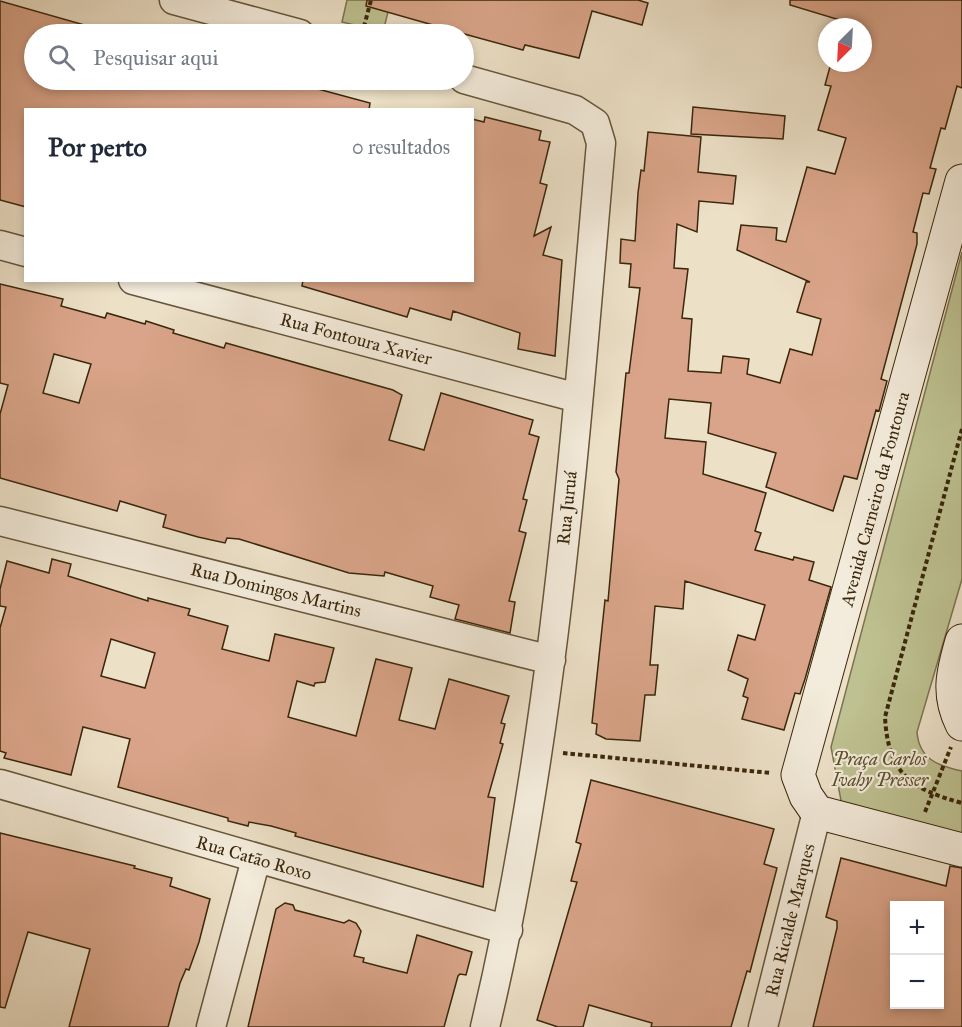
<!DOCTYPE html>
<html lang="pt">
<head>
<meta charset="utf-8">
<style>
  :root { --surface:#fff; --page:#f6f6f7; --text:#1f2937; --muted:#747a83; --line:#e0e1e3 }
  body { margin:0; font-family:"IM FELL Great Primer",serif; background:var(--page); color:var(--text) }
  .controls { position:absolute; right:18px; bottom:18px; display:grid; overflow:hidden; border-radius:0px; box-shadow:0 3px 9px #0003 }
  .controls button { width:54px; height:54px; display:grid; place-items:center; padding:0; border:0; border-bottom:2px solid var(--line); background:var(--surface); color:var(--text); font:30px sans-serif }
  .compass { position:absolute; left:818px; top:18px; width:54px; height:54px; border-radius:50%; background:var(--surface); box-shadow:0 3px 9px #0003; rotate:204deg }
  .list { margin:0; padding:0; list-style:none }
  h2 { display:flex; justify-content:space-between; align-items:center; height:78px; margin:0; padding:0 24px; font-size:26px }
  h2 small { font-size:20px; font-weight:400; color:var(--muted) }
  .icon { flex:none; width:33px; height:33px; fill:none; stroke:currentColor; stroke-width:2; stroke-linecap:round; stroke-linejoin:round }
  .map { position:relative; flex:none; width:962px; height:1027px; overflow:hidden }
  .search { position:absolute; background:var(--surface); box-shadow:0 3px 9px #0003; left:24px; top:24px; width:450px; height:66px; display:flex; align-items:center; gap:15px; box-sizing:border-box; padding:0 21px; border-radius:33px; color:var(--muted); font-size:22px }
  .panel { position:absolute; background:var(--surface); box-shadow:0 3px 9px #0003; left:24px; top:108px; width:450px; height:174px; border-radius:0px }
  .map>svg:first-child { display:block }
</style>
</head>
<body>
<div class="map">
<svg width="962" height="1027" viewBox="0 0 962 1027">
  <rect width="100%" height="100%" fill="#ece0c7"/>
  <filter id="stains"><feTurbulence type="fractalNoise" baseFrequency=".00333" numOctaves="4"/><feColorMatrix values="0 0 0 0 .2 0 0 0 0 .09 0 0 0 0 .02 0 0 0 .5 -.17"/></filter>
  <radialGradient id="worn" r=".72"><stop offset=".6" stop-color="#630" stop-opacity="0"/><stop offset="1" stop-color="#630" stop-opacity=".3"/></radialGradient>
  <path fill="#bec191" stroke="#7c744e" stroke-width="1.5" d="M 347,0 L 391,0 L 383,32 L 342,22 Z
    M 962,252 L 962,579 L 917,732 C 919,759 938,766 962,771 L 962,835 L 842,806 L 831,747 Z"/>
  <path fill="#d9a489" stroke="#3a270b" stroke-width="1.5" fill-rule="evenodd" d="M 367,0 L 638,0 L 648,3 L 642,25 L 592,11 L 579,58 L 525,45 L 523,50 L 468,35 L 366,6 Z
    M 790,0 L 962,0 L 962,88 L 957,86 L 945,129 L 941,128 L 930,168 L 936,169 L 929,194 L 923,193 L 913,232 L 917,233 L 917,244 L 881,379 L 887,381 L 879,411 L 876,410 L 857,479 L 844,476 L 833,511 L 766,487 L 776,453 L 708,433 L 711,403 L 669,399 L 665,438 L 706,442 L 703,474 L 766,493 L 755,531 L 761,533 L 755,550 L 793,560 L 794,557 L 814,562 L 809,580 L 831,587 L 805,679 L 800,694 L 795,693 L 784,730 L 742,719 L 748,698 L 743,696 L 748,679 L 728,670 L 738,635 L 755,640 L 765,605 L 685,581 L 683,609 L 655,606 L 650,665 L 658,665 L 655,695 L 645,695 L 640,741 L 606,739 L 596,734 L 597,724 L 592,723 L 605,600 L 608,601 L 619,479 L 616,472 L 626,373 L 629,373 L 640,288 L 629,287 L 631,264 L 620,263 L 621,239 L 635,241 L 638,193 L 641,170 L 644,171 L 648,132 L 701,137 L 698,172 L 736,176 L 733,204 L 699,201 L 697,232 L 677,224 L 674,268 L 688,269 L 682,318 L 692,319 L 688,371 L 721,373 L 723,356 L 749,359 L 747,374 L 780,383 L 790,349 L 812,355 L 821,319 L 797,312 L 806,282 L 810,282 L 737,250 L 741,225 L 777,228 L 776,240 L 786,242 L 807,167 L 835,174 L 846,138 L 818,130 L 831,86 L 825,85 L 831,63 L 863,63 L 863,27 L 790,5 Z
    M 0,1 L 95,28 L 94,34 L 34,34 L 34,80 L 293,80 L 292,82 L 370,103 L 369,110 L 26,110 L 26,207 L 0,200 Z
    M 693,107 L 785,116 L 783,139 L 691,134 Z
    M 485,117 L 541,131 L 539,140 L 550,142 L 540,183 L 547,185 L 534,236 L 551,227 L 543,255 L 562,260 L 555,356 L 518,349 L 520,333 L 453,311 L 451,320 L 410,308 L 407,317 L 302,286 L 303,280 L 472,280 L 472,119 L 484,122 Z
    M 0,284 L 63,299 L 61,306 L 105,318 L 107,313 L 145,324 L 146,321 L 174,330 L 173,333 L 224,348 L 226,343 L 393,390 L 402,395 L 389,440 L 424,450 L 441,393 L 533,420 L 529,434 L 539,437 L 523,499 L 527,500 L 519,531 L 526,533 L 509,601 L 515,602 L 510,633 L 455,619 L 459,605 L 430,597 L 433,586 L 385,572 L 384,576 L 349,573 L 239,539 L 227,538 L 225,543 L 198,537 L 163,527 L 166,515 L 120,501 L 117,511 L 0,478 L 0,414 L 8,385 L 0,383 ZM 54,354 L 91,364 L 79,403 L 43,393 Z
    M 52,559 L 71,564 L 68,576 L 148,601 L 148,598 L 190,609 L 188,615 L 228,626 L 222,649 L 269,661 L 275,634 L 334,648 L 325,682 L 315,683 L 314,686 L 297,681 L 288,717 L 356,736 L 376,659 L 412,668 L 399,720 L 435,729 L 449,679 L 509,696 L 501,723 L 505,724 L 500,743 L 503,744 L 488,797 L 495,798 L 483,887 L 295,836 L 296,833 L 271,826 L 249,822 L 248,826 L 228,821 L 228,818 L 118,787 L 130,739 L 83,727 L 71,775 L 4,758 L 6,753 L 0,751 L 0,628 L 6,607 L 0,606 L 0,589 L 7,561 L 49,573 ZM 111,639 L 155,653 L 145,688 L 101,676 Z
    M 591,780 L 774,829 L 764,864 L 777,868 L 750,972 L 747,971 L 731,1027 L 651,1027 L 652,1023 L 589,1005 L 583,1027 L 558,1027 L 537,1020 L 577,882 L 571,881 L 581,844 L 576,842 Z
    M 0,833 L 135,866 L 134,868 L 172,878 L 170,886 L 210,899 L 199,942 L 189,970 L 186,969 L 180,983 L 168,1027 L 69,1027 L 90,949 L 28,932 L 5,1008 L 0,1007 Z
    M 841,858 L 946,886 L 950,866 L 962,868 L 962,1027 L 813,1027 L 837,928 L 837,921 L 826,917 ZM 894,906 L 939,906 L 939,1005 L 894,1005 Z
    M 285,903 L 293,905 L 295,910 L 344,923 L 349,920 L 356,923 L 361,931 L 354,956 L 364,958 L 363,962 L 386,968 L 407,973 L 417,935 L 472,952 L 466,975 L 460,974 L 458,976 L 444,1027 L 248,1027 L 276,909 Z"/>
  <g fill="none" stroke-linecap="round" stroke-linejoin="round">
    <defs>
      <path id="minor" d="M 174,0 L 300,34
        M 464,79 L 575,110 L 595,123 L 601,143 C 575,439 554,738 485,1027
        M 0,245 L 26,252
        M 133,280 L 578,398
        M 0,521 L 551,660
        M 0,784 L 508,930
        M 211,1027 L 256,859
        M 763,1027 L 817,812"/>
      <path id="secondary" d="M 962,181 L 798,775 L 806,796 L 817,812 L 962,850
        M 962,641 C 953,672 947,694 962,724"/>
    </defs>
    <use href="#minor" stroke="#66553a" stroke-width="31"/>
    <use href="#secondary" stroke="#3a270b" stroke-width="35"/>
    <path stroke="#3a270b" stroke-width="4" stroke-dasharray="4.5 3" stroke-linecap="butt" d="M 362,34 L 371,0
      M 962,429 L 885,717 C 888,773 910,789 962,803
      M 563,753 L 771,773
      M 925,812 L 951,747"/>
    <use href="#minor" stroke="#f3ebdb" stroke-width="28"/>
    <use href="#secondary" stroke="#f3ebdb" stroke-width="33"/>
  </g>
  <g text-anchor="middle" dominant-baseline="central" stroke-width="4.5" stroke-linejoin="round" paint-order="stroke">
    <g font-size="18" fill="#3a270b" stroke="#f3ebdb">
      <text transform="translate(356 339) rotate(15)">Rua Fontoura Xavier</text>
      <text transform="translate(875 499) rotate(-75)">Avenida Carneiro da Fontoura</text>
      <text transform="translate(567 508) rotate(-84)">Rua Juruá</text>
      <text transform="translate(276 590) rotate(14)">Rua Domingos Martins</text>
      <text transform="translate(254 858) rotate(16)">Rua Catão Roxo</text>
      <text transform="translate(790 920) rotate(-76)">Rua Ricalde Marques</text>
    </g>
    <g font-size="18" font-style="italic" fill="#5b4e2c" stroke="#f3ebdb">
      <text x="880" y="759">Praça Carlos<tspan x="880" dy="21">Ivahy Presser</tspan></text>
    </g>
  </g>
  <rect width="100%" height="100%" filter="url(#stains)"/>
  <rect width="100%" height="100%" fill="url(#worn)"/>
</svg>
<div class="controls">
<button>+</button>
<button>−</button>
</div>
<svg class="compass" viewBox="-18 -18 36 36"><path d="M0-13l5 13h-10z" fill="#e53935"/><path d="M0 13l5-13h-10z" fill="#747a83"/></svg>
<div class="search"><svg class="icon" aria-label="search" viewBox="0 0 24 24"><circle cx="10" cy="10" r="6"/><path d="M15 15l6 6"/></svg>Pesquisar aqui</div>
<section class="panel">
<h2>Por perto<small>0 resultados</small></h2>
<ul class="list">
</ul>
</section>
</div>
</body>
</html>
